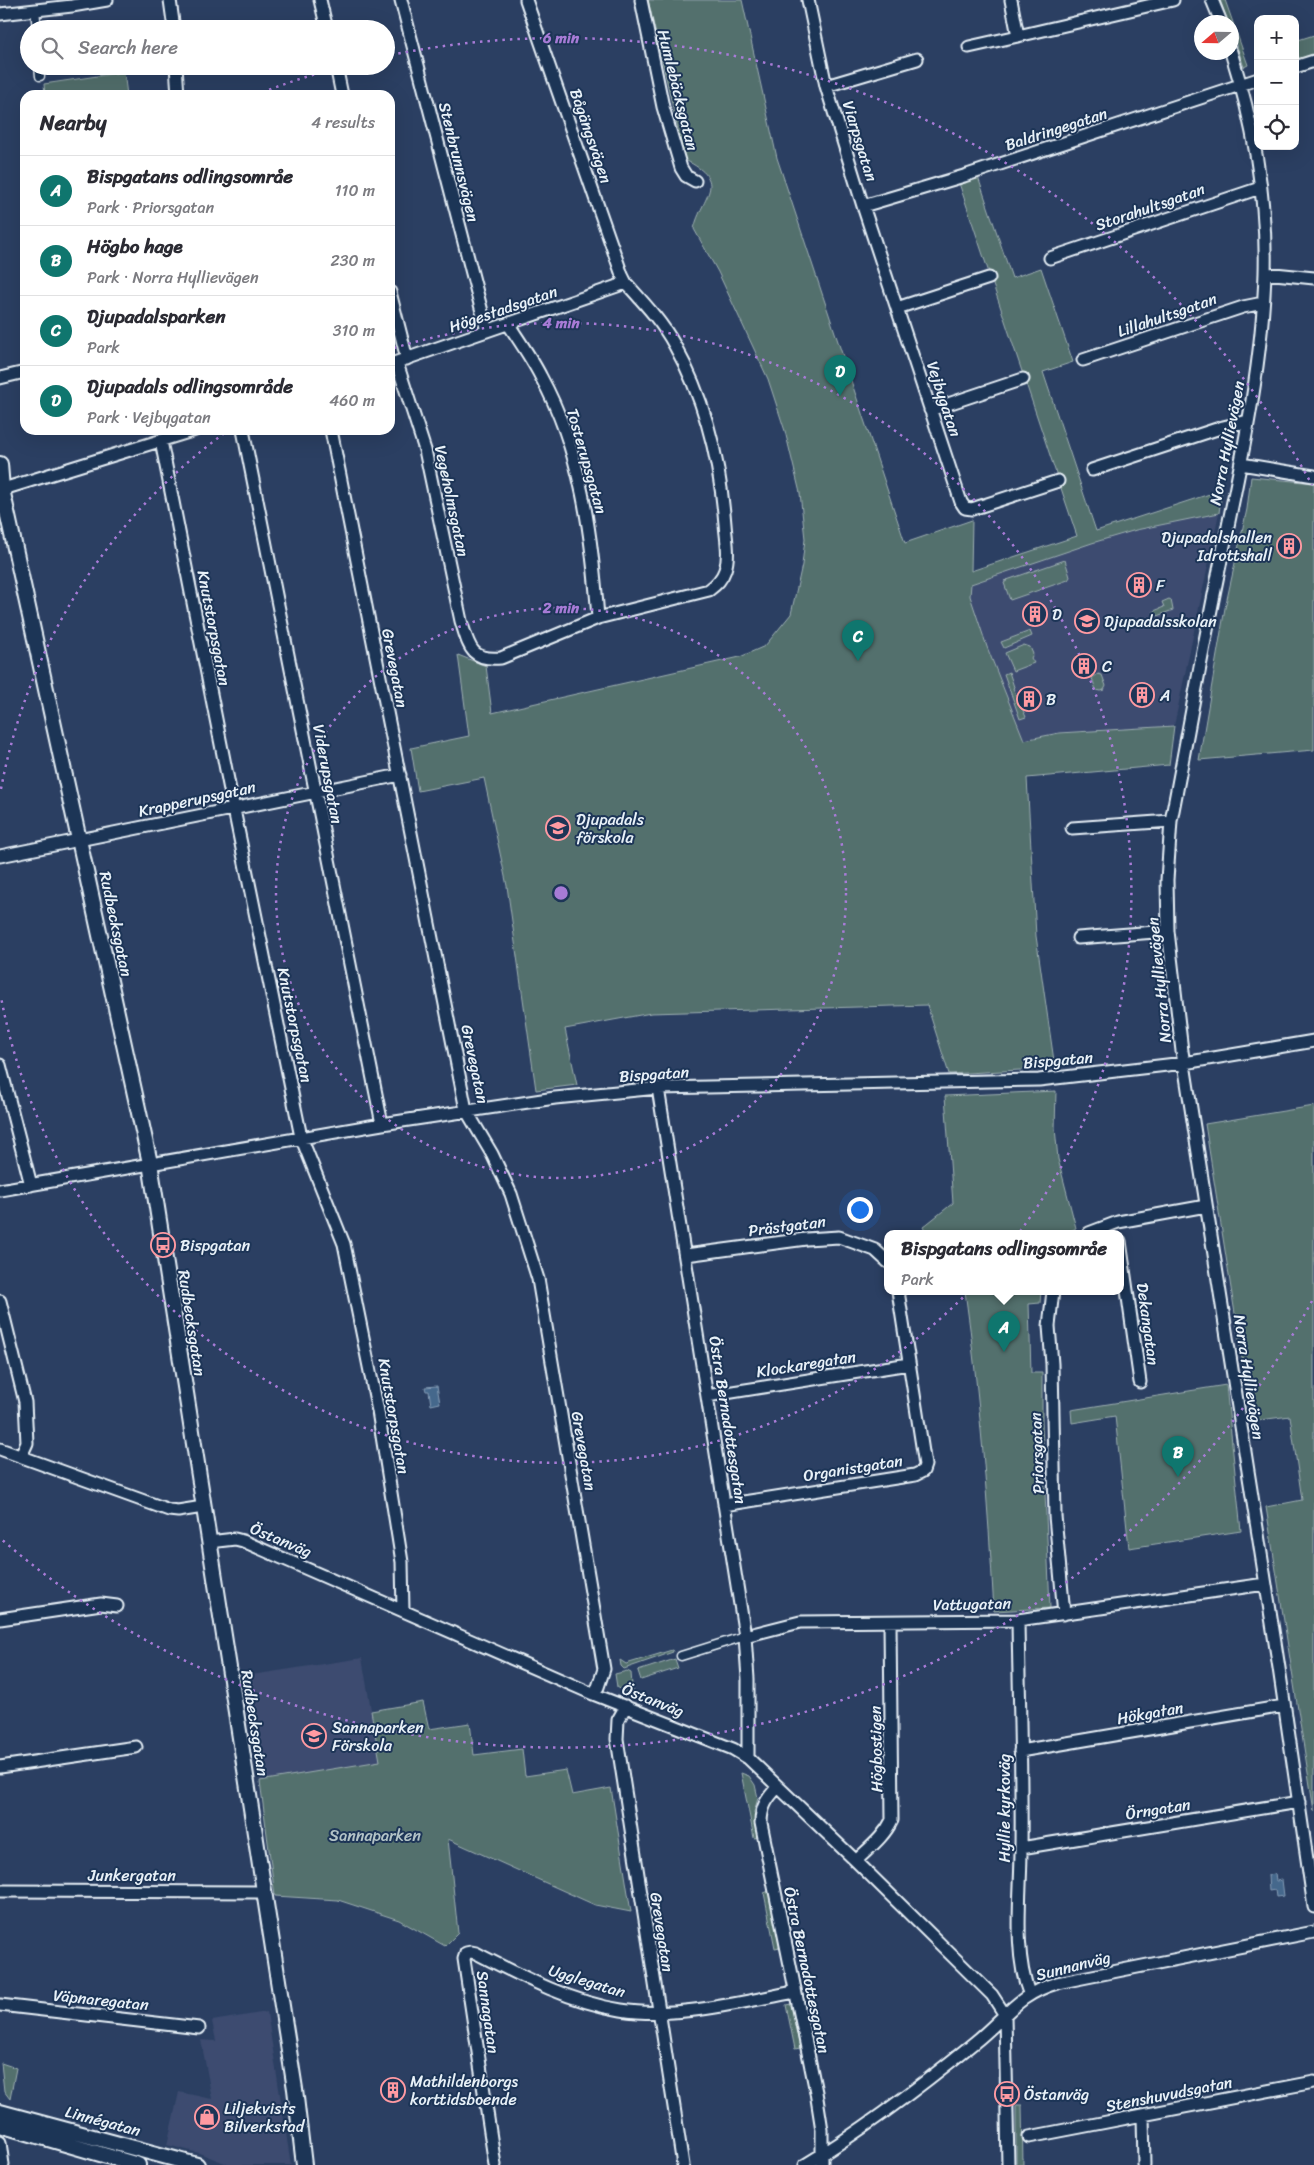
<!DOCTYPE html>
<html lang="en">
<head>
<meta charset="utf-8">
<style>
  :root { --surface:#fff; --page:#f2f2f3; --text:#2b2b33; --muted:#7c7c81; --line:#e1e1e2; --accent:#0f766e }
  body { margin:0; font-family:Sriracha,sans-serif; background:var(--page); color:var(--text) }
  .controls { position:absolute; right:15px; top:15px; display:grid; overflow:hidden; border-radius:10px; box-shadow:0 5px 20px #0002 }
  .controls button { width:45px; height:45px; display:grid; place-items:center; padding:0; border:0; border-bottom:1px solid var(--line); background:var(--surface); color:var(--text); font:25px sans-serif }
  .compass { position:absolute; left:1194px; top:15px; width:45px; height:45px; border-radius:50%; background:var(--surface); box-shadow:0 5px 20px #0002; rotate:250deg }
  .you { position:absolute; left:859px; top:1209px; width:18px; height:18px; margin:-12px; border:4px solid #fff; border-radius:50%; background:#1a73e8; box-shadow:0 0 0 8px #1a73e833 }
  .badge { display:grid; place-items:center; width:32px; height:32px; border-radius:50%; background:var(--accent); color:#fff; font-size:16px; font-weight:700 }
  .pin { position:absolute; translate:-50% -41px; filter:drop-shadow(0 1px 2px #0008) }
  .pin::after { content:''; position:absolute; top:26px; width:18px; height:15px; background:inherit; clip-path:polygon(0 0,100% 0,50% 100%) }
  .popup { position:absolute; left:884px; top:1230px; width:240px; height:65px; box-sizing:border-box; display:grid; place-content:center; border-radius:10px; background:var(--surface); filter:drop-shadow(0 1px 4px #0005); font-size:16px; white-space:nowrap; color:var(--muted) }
  .popup b { font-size:19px; color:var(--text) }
  .popup::after { content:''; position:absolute; left:50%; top:100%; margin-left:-10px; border:10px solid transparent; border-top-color:var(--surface) }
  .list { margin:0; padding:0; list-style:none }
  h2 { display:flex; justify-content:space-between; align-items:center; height:65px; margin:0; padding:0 20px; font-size:21px }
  h2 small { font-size:16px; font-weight:400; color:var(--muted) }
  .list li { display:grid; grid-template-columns:32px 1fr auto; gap:15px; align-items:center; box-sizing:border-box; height:70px; padding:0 20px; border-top:1px solid var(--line) }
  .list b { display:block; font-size:19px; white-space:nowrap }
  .list p { margin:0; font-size:16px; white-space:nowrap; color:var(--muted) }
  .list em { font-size:16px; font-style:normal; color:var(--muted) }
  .icon { flex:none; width:28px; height:28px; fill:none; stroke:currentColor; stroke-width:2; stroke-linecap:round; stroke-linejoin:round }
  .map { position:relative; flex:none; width:1314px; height:2165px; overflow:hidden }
  .search { position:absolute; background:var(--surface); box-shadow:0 5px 20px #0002; left:20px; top:20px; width:375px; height:55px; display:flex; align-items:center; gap:12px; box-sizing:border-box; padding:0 18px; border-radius:28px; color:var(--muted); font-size:19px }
  .panel { position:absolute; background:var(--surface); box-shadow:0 5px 20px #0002; left:20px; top:90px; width:375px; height:345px; border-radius:15px }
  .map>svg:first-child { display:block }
</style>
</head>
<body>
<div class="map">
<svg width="1314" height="2165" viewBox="0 0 1314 2165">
  <rect width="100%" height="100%" fill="#2b3f62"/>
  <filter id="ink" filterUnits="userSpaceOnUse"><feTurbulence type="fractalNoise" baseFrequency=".02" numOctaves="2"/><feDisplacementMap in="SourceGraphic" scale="10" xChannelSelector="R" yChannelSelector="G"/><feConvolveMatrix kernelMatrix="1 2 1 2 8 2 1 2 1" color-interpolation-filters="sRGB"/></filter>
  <g filter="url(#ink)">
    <path fill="#3c4b6f" d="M 1219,513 L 1174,726 L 1059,733 L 1024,740 L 987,647 L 970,596 L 971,584 L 1078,547 L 1136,530 Z
      M 362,1658 L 380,1761 L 260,1781 L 244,1676 Z
      M 267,2012 L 291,2165 L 230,2165 L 199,2153 L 167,2145 L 179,2092 L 212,2099 L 201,2040 L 216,2041 L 212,2021 Z"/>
    <path fill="#536f6d" stroke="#9eb0b2" d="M 648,0 L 742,0 L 777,158 L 905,543 L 972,520 L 971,571 L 1077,536 L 959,183 L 978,177 L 1012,278 L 1041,268 L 1073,362 L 1043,372 L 1096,531 L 1222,490 L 1219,513 L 1136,530 L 1092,543 L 971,584 L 970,596 L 987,647 L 1024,740 L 1059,733 L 1174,726 L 1169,765 L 1027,778 L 1036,936 L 1055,1068 L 949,1074 L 927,1005 L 651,1013 L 565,1029 L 577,1085 L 536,1090 L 507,886 L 484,778 L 418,791 L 411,748 L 469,736 L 458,655 L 486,666 L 492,713 L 740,657 L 765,646 L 791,614 L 802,565 L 805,539 L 800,493 L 785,431 L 768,379 L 718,272 L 694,229 C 702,195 730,182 685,160 Z
      M 1220,0 L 1225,0 L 1248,65 L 1244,67 L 1232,32 L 1232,22 L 1228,22 Z
      M 1314,35 L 1314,55 L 1299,60 L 1295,41 Z
      M 124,72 L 127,95 L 45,95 L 44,84 Z
      M 1251,477 L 1314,483 L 1314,750 L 1199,760 L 1225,608 L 1247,509 Z
      M 1065,560 L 1070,577 L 1068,580 L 1010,600 L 1004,583 L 1008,580 L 1004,581 Z
      M 1169,599 L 1171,600 L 1173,610 L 1157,616 L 1154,616 L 1154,611 L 1164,607 L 1162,602 Z
      M 1030,631 L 1032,636 L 1004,648 L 1001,642 Z
      M 1024,645 L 1030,647 L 1033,654 L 1031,658 L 1034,663 L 1013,671 L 1005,653 Z
      M 1009,672 L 1014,687 L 1013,688 L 1026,717 L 1020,719 L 1004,674 Z
      M 1098,674 L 1102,675 L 1106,686 L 1104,690 L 1100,691 L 1096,690 L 1092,678 Z
      M 1056,1091 L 1055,1128 L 1058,1159 L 1076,1228 L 1067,1233 L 926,1233 L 923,1227 L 953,1203 L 945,1096 Z
      M 1314,1106 L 1314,1811 L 1266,1507 L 1302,1500 L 1290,1416 L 1252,1421 L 1205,1124 Z
      M 965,1291 L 1041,1291 L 1040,1303 L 1029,1304 L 1031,1373 L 1042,1373 L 1042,1422 L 1050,1608 L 994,1611 C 988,1504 980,1397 965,1291 Z
      M 1226,1385 L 1241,1531 L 1129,1548 L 1115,1416 L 1072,1423 L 1071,1410 Z
      M 672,1650 L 673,1652 L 624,1669 L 621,1666 L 620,1660 L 626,1664 Z
      M 675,1659 L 678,1668 L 641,1680 L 638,1671 Z
      M 627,1671 L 631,1673 L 633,1697 L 617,1687 L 615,1674 Z
      M 423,1702 L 429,1729 L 470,1723 L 474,1755 L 522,1749 L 525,1776 L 566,1770 L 572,1795 L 611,1788 L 631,1912 L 595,1905 L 448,1839 L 458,1933 L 445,1946 L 399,1920 L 338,1900 L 275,1896 L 260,1781 L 380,1761 L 371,1711 Z
      M 741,1773 L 749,1776 L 755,1785 L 758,1798 L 754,1812 L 759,1837 L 754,1838 Z
      M 769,1891 L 780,1947 L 775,1948 L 764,1893 Z
      M 791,2004 L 800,2048 L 795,2049 L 786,2005 Z
      M 1,2063 L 16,2068 L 10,2099 L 4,2091 Z
      M 1016,2105 L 1022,2105 L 1023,2165 L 1016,2165 Z"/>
    <path fill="#45678c" stroke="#869eb7" d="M 437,1386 L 440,1403 L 431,1405 L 429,1391 L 426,1391 L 425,1387 Z
      M 1275,1874 L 1276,1881 L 1282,1880 L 1284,1896 L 1276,1897 L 1275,1890 L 1269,1891 L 1268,1875 Z"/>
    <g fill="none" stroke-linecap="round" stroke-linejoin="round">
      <defs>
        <path id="pedestrian" d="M 35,10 L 37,29
          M 39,66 L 40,76
          M 681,1656 L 745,1636"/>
        <path id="minor" d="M 170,0 L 174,29
          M 320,0 L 327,29
          M 401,0 L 487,331
          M 641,0 L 663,107 L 681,168 L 686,176 L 695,181
          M 808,0 L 826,86 L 863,206 L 961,502 L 965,508 L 972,509 L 1058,481
          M 1011,0 L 1018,36 L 1173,0
          M 1212,0 L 1221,22
          M 0,14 L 72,6 L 107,0
          M 969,47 L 1018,36
          M 1231,52 C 1253,122 1267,199 1265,273 C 1262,375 1238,475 1218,575 C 1201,657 1187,739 1171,821 L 1167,880 L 1168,931 L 1182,1051 L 1279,1668 L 1314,1907
          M 176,66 L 178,95
          M 336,66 L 342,95
          M 1295,67 L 1314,61
          M 826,86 L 917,59
          M 863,206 L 964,176 L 1258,79
          M 1050,258 L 1260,188
          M 1265,273 L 1314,278
          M 390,292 L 407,359
          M 897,308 L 989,278
          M 509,325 C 520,342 532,359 541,377 C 581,450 592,535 598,618
          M 1083,360 L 1243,307 L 1263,303
          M 397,363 L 425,450 L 461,621 C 469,646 470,661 501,658 L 598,618 L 709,590 C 717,584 722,579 725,570 C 730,555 726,539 725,524 C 720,462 706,401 675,346 C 662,322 644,303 626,283 L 622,275 L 526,0
          M 391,364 L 626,283
          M 0,378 L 25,372
          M 930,410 L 1023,379
          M 243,430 L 382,1124
          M 331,430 L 466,1110 L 492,1154 L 511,1194 L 538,1279 L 604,1669 L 598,1687 L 593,1694
          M 161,441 L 230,790 L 301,1137 L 344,1244 L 378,1411 L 402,1562 L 403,1611
          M 1241,464 L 1314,476
          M 1092,470 L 1223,427 L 1248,421
          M 0,490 L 195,430
          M 1072,828 L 1171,821
          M 0,856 L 400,775
          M 1078,938 L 1168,931
          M 0,1065 L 31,1185
          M 658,1088 L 745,1636 L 748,1679 L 748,1758
          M 0,1190 L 382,1124 L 555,1098 L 658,1088 L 1039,1080 L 1184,1063 L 1314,1041
          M 1089,1233 L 1118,1222 L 1206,1206
          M 1120,1241 L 1140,1382
          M 686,1255 L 806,1239 L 839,1237 L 875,1250 L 888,1262
          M 1053,1291 L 1049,1326 L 1052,1364 L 1055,1516 L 1064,1614
          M 0,1301 L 25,1402 L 27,1443 L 21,1456
          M 707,1396 L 909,1364
          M 0,1449 L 169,1510 L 178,1511 L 203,1507
          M 724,1505 L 915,1475 L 923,1471 L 925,1465 L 898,1291
          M 209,1542 L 235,1539 L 243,1541 L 593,1694 L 733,1749 L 748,1758 L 856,1861 L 992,1995 L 1005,2015
          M 0,1619 L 101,1604 L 117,1606
          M 1018,1620 C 1019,1696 1022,1773 1021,1849 C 1021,1894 1013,1953 1029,1993
          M 745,1636 L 800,1622 L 1018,1620 L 1265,1584
          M 626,1706 L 618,1720 L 617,1739 L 683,2165
          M 1020,1751 L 1284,1706
          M 0,1767 L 136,1747
          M 778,1787 C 767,1798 761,1807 761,1823 L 816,2092 L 822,2130 L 822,2165
          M 1021,1848 L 1299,1802
          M 856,1861 C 869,1848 884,1837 892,1820 L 890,1622
          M 0,1891 L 264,1892
          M 0,2005 L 199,2028
          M 1005,2015 L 1008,2165
          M 1143,2115 L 1144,2165
          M 1029,2137 L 1314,2082
          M 0,2142 L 3,2165
          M 495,2165 L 464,1959 L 466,1953 L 471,1952 L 476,1953 C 521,1976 570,2002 621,2010 C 676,2019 740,2002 795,1992
          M 805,2165 C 865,2129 921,2086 975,2042 C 1005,2018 1018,1994 1057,1983 L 1314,1932"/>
        <path id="tertiary" d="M 0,464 L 2,489 L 150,1163 L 295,2089 L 304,2165
          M 0,2112 L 197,2165
          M 0,2125 L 138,2165"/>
      </defs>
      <use href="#pedestrian" stroke="#e8f1f8" stroke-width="11"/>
      <use href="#minor" stroke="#e8f1f8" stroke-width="15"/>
      <use href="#tertiary" stroke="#e8f1f8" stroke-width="18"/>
      <use href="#pedestrian" stroke="#1d3557" stroke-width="8"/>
      <use href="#minor" stroke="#1d3557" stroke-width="11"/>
      <use href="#tertiary" stroke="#1d3557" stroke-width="14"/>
    </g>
  </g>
  <g fill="none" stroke="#a77bd6" stroke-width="2.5" stroke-dasharray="2.5 5">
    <circle cx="561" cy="893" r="285"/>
    <path d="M1 789A570 570 0 0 1 226 432M394 348A570 570 0 1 1 1 997"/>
    <path d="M1312 1301A855 855 0 0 1 0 1538M255 95A855 855 0 0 1 340 67M391 55A855 855 0 0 1 1312 485"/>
  </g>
  <defs>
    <symbol id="building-ring" viewBox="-11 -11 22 22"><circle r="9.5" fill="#1d3557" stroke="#ff9aa2" stroke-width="1.5"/><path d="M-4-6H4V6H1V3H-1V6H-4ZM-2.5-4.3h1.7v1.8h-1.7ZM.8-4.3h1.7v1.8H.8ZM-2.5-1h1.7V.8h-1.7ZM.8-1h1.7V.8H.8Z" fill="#ff9aa2"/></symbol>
    <symbol id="school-ring" viewBox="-11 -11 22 22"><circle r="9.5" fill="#1d3557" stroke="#ff9aa2" stroke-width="1.5"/><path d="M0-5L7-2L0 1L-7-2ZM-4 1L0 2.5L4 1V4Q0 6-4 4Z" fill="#ff9aa2"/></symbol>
    <symbol id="bus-ring" viewBox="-11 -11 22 22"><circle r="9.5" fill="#1d3557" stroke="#ff9aa2" stroke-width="1.5"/><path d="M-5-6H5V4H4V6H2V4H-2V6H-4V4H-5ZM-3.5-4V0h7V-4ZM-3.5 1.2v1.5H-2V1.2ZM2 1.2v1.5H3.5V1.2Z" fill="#ff9aa2"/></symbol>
    <symbol id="shop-ring" viewBox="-11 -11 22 22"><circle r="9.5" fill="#1d3557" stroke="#ff9aa2" stroke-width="1.5"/><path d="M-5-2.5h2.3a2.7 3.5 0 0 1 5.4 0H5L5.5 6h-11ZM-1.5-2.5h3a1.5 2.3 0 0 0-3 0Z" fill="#ff9aa2"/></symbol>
  </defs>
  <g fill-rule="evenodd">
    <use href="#building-ring" x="1275" y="532" width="28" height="28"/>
    <use href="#building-ring" x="1125" y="571" width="28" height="28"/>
    <use href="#building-ring" x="1021" y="600" width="28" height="28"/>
    <use href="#school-ring" x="1073" y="607" width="28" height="28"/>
    <use href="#building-ring" x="1070" y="652" width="28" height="28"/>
    <use href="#building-ring" x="1128" y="681" width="28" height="28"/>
    <use href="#building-ring" x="1015" y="685" width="28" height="28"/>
    <use href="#school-ring" x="544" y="814" width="28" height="28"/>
    <use href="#bus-ring" x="149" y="1231" width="28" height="28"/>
    <use href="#school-ring" x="300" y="1722" width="28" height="28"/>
    <use href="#building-ring" x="379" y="2076" width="28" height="28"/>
    <use href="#bus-ring" x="993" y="2080" width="28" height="28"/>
    <use href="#shop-ring" x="193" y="2103" width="28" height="28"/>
  </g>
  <g text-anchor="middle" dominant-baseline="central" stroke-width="4" stroke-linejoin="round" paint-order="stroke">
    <g font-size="16" fill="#e8f1f8" stroke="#1d3557">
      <text transform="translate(678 90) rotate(76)">Humlebäcksgatan</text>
      <text transform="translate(1056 129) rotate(-18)">Baldringegatan</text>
      <text transform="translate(591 136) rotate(71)">Bågängsvägen</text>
      <text transform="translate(860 141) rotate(73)">Viarpsgatan</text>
      <text transform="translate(459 162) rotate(76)">Stenbrunnsvägen</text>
      <text transform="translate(1150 207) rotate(-19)">Storahultsgatan</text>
      <text transform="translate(503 309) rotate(-19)">Högestadsgatan</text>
      <text transform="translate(1167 315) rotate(-19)">Lillahultsgatan</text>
      <text transform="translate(944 399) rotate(72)">Vejbygatan</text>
      <text transform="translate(1227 443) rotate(-79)">Norra Hyllievägen</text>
      <text transform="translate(587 461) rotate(74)">Tosterupsgatan</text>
      <text transform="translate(452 501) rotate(78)">Vegeholmsgatan</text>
      <text transform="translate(214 628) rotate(79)">Knutstorpsgatan</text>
      <text transform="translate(395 668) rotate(79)">Grevegatan</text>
      <text transform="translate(328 774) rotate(79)">Viderupsgatan</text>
      <text transform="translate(197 799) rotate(-12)">Krapperupsgatan</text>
      <text transform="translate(116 924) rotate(78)">Rudbecksgatan</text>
      <text transform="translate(1159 980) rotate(-96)">Norra Hyllievägen</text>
      <text transform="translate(295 1025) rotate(78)">Knutstorpsgatan</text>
      <text transform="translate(1058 1060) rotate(-5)">Bispgatan</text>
      <text transform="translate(475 1064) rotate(78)">Grevegatan</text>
      <text transform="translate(654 1074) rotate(-4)">Bispgatan</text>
      <text transform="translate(787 1226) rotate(-7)">Prästgatan</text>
      <text transform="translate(192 1323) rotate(81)">Rudbecksgatan</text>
      <text transform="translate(1148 1324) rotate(82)">Dekangatan</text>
      <text transform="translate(806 1364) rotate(-9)">Klockaregatan</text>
      <text transform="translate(1249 1377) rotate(81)">Norra Hyllievägen</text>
      <text transform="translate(394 1416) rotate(80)">Knutstorpsgatan</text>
      <text transform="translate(728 1420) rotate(81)">Östra Bernadottesgatan</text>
      <text transform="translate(584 1451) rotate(80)">Grevegatan</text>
      <text transform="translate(1037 1453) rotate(-92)">Priorsgatan</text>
      <text transform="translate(853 1468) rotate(-9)">Organistgatan</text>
      <text transform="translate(281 1540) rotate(23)">Östanväg</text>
      <text transform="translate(972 1604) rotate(-1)">Vattugatan</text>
      <text transform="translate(653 1700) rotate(22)">Östanväg</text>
      <text transform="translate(1150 1713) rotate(-10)">Hökgatan</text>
      <text transform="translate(255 1723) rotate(81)">Rudbecksgatan</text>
      <text transform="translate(876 1749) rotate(-91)">Högbostigen</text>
      <text transform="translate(1004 1808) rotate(-90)">Hyllie kyrkoväg</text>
      <text transform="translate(1158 1809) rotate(-9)">Örngatan</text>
      <text x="132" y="1875">Junkergatan</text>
      <text transform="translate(662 1932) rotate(81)">Grevegatan</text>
      <text transform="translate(1073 1966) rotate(-14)">Sunnanväg</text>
      <text transform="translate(807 1970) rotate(78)">Östra Bernadottesgatan</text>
      <text transform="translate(587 1981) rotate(17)">Ugglegatan</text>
      <text transform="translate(101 2000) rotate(6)">Väpnaregatan</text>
      <text transform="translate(488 2012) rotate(82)">Sannagatan</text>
      <text transform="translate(1169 2094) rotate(-11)">Stenshuvudsgatan</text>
      <text transform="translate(103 2121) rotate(15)">Linnégatan</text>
    </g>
    <g font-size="16" fill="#e8f1f8" stroke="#1d3557" text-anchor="start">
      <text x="1272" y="537" text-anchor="end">Djupadalshallen<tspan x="1272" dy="18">Idrottshall</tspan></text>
      <text x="1156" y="585">F</text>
      <text x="1052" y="614">D</text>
      <text x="1104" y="621">Djupadalsskolan</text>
      <text x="1102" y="666">C</text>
      <text x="1160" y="695">A</text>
      <text x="1046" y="699">B</text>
      <text x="576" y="819">Djupadals<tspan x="576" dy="18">förskola</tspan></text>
      <text x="180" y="1245">Bispgatan</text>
      <text x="332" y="1727">Sannaparken<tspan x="332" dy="18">Förskola</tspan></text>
      <text x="410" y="2081">Mathildenborgs<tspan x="410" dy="18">korttidsboende</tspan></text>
      <text x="1024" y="2094">Östanväg</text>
      <text x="224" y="2108">Liljekvists<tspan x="224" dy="18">Bilverkstad</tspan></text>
    </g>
    <g font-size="16" fill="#b4c4c7" stroke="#1d3557">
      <text x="375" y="1835">Sannaparken</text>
    </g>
  </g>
  <circle cx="561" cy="893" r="8" fill="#a77bd6" stroke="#1d3557" stroke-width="2.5"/>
  <g font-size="15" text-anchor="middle" font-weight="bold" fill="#a77bd6" stroke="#1d3557" stroke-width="4" stroke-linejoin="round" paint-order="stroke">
    <text x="561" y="43">6 min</text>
    <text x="561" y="328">4 min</text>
    <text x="561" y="613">2 min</text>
  </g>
</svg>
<div class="controls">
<button>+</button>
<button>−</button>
<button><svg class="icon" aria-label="locate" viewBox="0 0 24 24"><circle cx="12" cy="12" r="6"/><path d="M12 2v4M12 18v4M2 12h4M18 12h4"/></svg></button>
</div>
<svg class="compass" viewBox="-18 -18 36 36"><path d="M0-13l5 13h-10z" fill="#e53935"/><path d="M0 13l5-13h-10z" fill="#7c7c81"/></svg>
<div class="you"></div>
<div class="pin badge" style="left:1004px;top:1352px">A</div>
<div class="popup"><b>Bispgatans odlingsområe</b>Park</div>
<div class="pin badge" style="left:1178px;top:1477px">B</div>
<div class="pin badge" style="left:858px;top:661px">C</div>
<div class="pin badge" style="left:840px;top:396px">D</div>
<div class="search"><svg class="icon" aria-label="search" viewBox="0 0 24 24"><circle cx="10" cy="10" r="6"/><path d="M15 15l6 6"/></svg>Search here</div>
<section class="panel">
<h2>Nearby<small>4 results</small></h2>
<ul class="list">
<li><span class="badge">A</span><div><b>Bispgatans odlingsområe</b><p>Park · Priorsgatan</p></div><em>110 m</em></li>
<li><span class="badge">B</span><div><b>Högbo hage</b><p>Park · Norra Hyllievägen</p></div><em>230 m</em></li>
<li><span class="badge">C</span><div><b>Djupadalsparken</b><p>Park</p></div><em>310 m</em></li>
<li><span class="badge">D</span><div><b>Djupadals odlingsområde</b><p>Park · Vejbygatan</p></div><em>460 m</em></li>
</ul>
</section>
</div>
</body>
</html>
